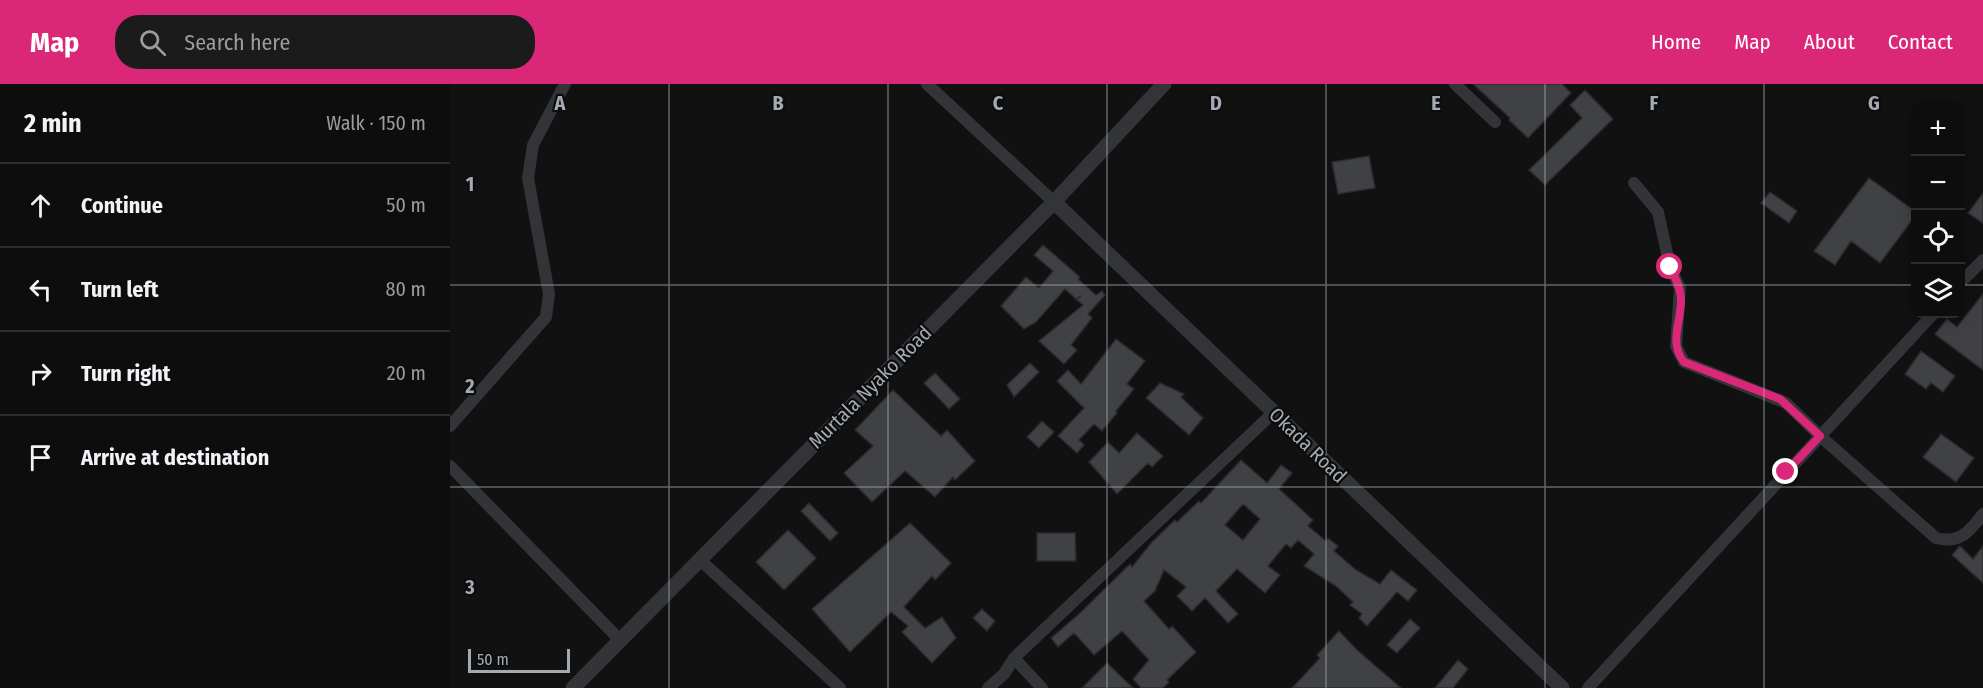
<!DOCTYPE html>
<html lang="en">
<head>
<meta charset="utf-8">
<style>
  :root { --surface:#0d0d0e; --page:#1b1b1c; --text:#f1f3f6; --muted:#9a9c9e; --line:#2d2d2e; --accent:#db2777 }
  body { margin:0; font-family:"Fira Sans Condensed",sans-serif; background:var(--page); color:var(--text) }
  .controls { position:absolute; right:18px; top:18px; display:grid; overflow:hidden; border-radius:12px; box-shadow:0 3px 15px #0003 }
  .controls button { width:54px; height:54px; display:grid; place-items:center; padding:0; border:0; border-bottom:2px solid var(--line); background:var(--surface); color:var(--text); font:30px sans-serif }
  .scale { position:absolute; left:18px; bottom:15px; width:102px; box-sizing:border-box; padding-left:6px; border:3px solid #a3aab2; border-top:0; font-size:16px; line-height:21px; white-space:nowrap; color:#a3aab2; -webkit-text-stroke:4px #0c0c0d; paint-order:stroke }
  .stop { position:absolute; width:18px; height:18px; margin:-14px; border:4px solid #db2777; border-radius:50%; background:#fff }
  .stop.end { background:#db2777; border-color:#fff; box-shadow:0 2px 6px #0008 }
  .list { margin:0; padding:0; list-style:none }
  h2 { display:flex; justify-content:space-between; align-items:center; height:78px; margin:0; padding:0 24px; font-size:26px }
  h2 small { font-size:20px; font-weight:400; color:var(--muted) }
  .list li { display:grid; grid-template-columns:39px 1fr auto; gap:18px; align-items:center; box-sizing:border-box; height:84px; padding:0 24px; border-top:2px solid var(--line) }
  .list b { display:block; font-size:22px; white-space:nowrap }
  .list em { font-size:20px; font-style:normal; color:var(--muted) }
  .icon { flex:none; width:33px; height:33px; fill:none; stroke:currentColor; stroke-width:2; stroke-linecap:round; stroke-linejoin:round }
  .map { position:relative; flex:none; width:1533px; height:604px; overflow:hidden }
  header { display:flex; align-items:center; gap:36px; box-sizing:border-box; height:84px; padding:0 30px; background:var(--accent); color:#fff }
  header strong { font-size:28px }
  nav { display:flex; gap:33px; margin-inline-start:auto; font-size:21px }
  .search { width:420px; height:54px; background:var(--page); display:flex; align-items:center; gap:15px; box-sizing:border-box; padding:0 21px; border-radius:24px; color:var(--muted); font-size:22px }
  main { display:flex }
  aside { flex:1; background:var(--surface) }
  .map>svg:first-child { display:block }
</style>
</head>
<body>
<header>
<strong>Map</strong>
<div class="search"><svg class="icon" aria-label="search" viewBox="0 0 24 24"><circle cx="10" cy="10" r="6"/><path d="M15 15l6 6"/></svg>Search here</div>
<nav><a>Home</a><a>Map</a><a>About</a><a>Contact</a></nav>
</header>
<main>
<aside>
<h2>2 min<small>Walk · 150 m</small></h2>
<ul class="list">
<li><svg class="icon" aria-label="ahead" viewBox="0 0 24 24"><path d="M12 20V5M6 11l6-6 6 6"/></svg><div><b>Continue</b></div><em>50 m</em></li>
<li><svg class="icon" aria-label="left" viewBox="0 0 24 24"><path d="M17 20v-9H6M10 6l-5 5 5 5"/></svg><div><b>Turn left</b></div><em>80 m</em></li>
<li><svg class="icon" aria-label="right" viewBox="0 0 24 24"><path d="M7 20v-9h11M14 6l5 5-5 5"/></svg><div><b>Turn right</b></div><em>20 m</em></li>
<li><svg class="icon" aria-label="arrive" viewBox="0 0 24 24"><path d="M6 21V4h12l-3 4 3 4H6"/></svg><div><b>Arrive at destination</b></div></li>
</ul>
</aside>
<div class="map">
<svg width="1533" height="604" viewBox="0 0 1533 604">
  <rect width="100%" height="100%" fill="#111112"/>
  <path fill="#404145" stroke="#2b2b2e" stroke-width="1.5" fill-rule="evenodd" d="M 1023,0 L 1112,0 L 1121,9 L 1078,54 L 1059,36 L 1060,34 Z
    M 1135,6 L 1163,35 L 1095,101 L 1079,86 L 1132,34 L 1120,21 Z
    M 919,72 L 925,104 L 888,110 L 882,78 Z
    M 1419,94 L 1466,128 L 1466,131 L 1430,179 L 1401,157 L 1385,181 L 1364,167 Z
    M 1320,108 L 1347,127 L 1339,139 L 1311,119 Z
    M 1533,109 L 1533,139 L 1518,129 Z
    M 593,161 L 630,193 L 628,195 L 646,211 L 652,207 L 655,211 L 638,230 L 642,234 L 621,261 L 627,266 L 614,280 L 589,257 L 633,221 L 627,216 L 631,212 L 626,215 L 615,205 L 586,238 L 574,245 L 551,222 L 576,193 L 589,204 L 603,187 L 584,171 Z
    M 1533,210 L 1533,286 L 1485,250 L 1497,235 L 1507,243 Z
    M 666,255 L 695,277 L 677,300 L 684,305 L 666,327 L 667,329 L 652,347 L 644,340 L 629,356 L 634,361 L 627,369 L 608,352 L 634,324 L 607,297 L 618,286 L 631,300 Z
    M 1471,267 L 1505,292 L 1493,308 L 1481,299 L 1476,305 L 1455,290 Z
    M 580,279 L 589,288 L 564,313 L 557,301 Z
    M 485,289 L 510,315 L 499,325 L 474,299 Z
    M 710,299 L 734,310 L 731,313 L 753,334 L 739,351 L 696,314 Z
    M 443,306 L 491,352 L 497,346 L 525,377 L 505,396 L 503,393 L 485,413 L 455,387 L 422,418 L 394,389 L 423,362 L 405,346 Z
    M 592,337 L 604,348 L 589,364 L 577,353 Z
    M 687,349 L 713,372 L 702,383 L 698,379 L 667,410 L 639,378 L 658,358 L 669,369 Z
    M 1491,350 L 1524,374 L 1506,398 L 1473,373 Z
    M 791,376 L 817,399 L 831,381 L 842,389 L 829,405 L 863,436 L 858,442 L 876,457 L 878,454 L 888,462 L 884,467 L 906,486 L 930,500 L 941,486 L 967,506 L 958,517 L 947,508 L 917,542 L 909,534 L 912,530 L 900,521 L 903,518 L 886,502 L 854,482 L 864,470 L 848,456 L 841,464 L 836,460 L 818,482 L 830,491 L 815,509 L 787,485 L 766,507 L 788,530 L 778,539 L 755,514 L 742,527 L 727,512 L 736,503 L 714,486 L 705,507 L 694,517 L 719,545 L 722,542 L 746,568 L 717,596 L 719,598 L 713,604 L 691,604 L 683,595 L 699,576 L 672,547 L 644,571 L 624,549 L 608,563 L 601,554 L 629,530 L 680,480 L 682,483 L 702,458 L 725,436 L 727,438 L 749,417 L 751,419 ZM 793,420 L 810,435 L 793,456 L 775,441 Z
    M 359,419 L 388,449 L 380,457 L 351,427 Z
    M 460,439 L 501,479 L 485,496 L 482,492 L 454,523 L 475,544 L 492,533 L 506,554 L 482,579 L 452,548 L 458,542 L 441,528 L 400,568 L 362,525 Z
    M 338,446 L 366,474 L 334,506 L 306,478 Z
    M 587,449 L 625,449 L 626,477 L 587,477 Z
    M 1510,462 L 1523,475 L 1533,462 L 1533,499 L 1502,471 Z
    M 532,525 L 545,537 L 537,547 L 523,534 Z
    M 960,535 L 970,544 L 947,569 L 937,561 Z
    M 889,547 L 907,566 L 951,604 L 842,604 L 870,574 L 867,571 Z
    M 1008,576 L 1018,585 L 1003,604 L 985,604 Z
    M 657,579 L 683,604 L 632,604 Z"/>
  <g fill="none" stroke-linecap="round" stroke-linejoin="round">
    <path stroke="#323437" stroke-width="12" d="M 477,0 L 604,118
      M 1005,0 L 1045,38
      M 1184,99 L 1208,128 L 1220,183 L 1230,204 L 1226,262 L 1234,278 L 1336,319 L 1370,352 L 1486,454 C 1510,460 1519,448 1533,430
      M 1510,199 L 1533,176
      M 0,342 L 96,233 L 99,210 L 78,94 L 83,61 L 115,0
      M 0,382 L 169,555
      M 249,475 L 390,604
      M 564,574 L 592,604
      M 538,604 L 554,590 L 564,574 L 824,328
      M 1138,604 L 1483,230"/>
    <path stroke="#323437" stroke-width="15" d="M 604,118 L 1112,604
      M 123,604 L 604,118 L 714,0"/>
  </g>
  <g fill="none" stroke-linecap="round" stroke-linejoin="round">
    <path stroke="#db2777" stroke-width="8" d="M 1220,183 C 1225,193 1230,202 1231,214 C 1232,237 1218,258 1234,278 L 1330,315 L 1370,352 L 1336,388"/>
  </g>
  <path fill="none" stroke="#a3aab2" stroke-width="1.5" stroke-opacity="0.55" d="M 219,0 L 219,604M 438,0 L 438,604M 657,0 L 657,604M 876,0 L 876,604M 1095,0 L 1095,604M 1314,0 L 1314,604M 0,201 L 1466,201M 1510,201 L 1533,201M 0,403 L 1533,403"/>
  <g text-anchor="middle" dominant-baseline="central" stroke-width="4.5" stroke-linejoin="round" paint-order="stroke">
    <g font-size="20" fill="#a3aab2" stroke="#0c0c0d">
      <text transform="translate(420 303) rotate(-45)">Murtala Nyako Road</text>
      <text transform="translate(858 361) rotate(44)">Okada Road</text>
    </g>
  </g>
  <g font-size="20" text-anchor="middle" font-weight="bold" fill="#a3aab2" stroke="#0c0c0d" stroke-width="4.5" stroke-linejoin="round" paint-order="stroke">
    <text x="110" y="26">A</text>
    <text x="328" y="26">B</text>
    <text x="548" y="26">C</text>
    <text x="766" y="26">D</text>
    <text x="986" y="26">E</text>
    <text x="1204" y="26">F</text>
    <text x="1424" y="26">G</text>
    <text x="20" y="107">1</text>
    <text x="20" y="309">2</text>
    <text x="20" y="510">3</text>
  </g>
</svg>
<div class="controls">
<button>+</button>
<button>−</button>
<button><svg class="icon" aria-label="locate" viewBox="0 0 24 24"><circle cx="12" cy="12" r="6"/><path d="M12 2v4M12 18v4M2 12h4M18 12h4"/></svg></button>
<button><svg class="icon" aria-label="layers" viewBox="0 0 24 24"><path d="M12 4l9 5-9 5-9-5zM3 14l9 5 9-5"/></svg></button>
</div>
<div class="scale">50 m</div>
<div class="stop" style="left:1220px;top:183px"></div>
<div class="stop end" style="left:1336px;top:388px"></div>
</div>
</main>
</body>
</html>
